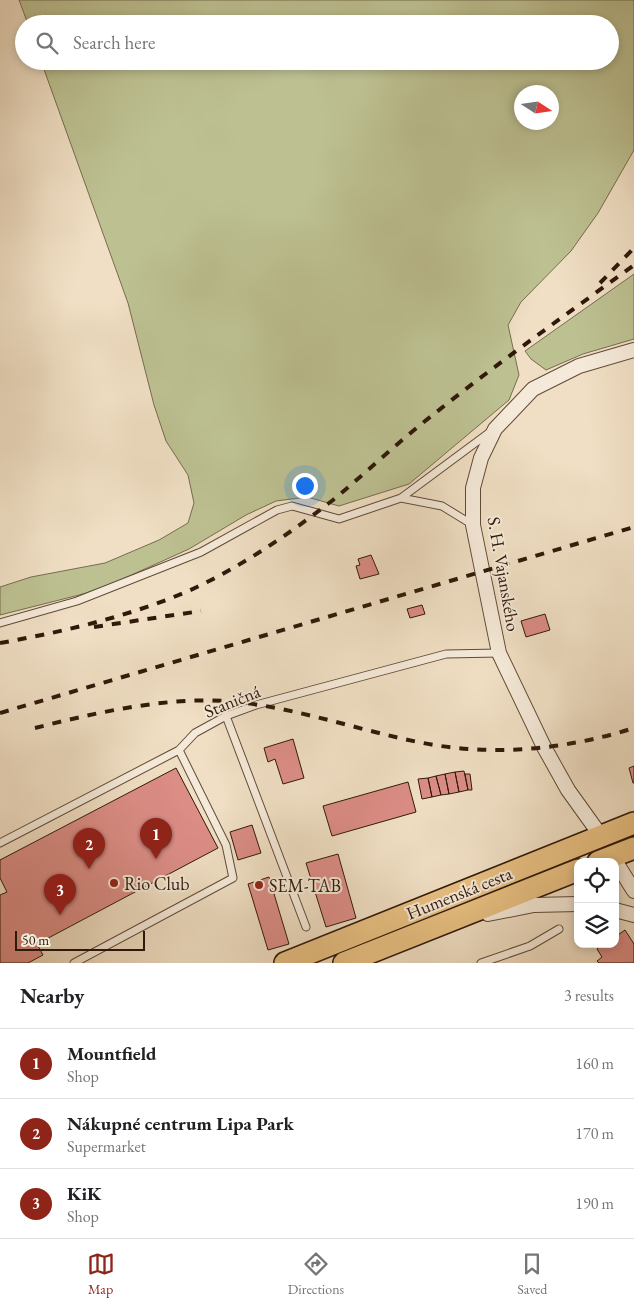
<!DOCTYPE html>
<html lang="en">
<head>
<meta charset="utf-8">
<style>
  :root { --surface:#fff; --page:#f6f6f6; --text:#202124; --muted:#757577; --line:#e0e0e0; --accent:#8f2418 }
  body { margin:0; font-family:"EB Garamond",serif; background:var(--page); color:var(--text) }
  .controls { position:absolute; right:15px; bottom:15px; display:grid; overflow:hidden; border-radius:10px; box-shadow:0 2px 8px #0003 }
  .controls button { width:45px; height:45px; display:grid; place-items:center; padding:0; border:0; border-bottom:1px solid var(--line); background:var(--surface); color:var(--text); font:25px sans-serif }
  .compass { position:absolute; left:514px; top:85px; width:45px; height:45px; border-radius:50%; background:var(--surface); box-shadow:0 2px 8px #0003; rotate:102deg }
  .scale { position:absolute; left:15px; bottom:12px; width:130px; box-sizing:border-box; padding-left:5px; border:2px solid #30190a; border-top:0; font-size:14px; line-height:18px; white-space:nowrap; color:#30190a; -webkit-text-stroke:4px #f5ead9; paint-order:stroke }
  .you { position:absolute; left:304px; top:485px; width:18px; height:18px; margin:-12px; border:4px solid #fff; border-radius:50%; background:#1a73e8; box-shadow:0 0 0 8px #1a73e833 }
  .badge { display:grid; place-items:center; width:32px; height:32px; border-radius:50%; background:var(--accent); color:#fff; font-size:16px; font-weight:700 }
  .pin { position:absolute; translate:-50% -41px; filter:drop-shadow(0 1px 2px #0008) }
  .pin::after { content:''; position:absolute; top:26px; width:18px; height:15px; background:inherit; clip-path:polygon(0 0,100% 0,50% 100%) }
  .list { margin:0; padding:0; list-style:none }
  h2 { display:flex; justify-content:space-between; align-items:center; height:65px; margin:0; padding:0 20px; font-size:21px }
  h2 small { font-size:16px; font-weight:400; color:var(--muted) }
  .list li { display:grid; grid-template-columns:32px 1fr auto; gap:15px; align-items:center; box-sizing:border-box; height:70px; padding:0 20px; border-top:1px solid var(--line) }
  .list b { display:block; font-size:19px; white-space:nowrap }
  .list p { margin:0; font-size:16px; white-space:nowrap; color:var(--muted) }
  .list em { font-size:16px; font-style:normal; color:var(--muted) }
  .icon { flex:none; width:28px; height:28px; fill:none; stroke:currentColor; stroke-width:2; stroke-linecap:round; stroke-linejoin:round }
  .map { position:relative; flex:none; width:634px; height:963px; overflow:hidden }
  .search { position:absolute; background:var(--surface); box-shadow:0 2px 8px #0003; left:15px; right:15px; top:15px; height:55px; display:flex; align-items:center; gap:12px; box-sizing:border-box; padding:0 18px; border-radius:28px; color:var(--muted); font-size:19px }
  .sheet { height:275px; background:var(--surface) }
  nav { display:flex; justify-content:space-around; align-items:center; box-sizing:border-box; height:70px; border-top:1px solid var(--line); background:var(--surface); font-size:14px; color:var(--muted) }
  nav a { display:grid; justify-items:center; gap:2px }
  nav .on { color:var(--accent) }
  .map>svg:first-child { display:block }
</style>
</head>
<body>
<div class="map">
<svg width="634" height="963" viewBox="0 0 634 963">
  <rect width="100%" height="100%" fill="#f0dfc4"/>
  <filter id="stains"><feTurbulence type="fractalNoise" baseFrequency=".004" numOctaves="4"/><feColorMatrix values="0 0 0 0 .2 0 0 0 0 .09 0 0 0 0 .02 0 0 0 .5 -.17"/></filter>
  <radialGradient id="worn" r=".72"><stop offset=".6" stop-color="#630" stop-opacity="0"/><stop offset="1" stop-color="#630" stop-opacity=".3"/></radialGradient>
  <path fill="#bdc192" stroke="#766d4e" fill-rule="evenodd" d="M 19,0 L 634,0 L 634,150 L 598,213 L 571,251 L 521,302 L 508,325 L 519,375 L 509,400 L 409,484 L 339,506 L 307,497 L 276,501 L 246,515 L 189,549 L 105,587 L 83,594 L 0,615 L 0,587 L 31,577 L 105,563 L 159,540 L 188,523 L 194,503 L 188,475 L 166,441 L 154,405 L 128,303 L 41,61 L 610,61 L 610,24 L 28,24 ZM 522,92 L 552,92 L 552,122 L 522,122 Z
    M 634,274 L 634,339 L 583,354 L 546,370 L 531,359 L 525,351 Z"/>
  <path fill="#dc8d86" stroke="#30190a" d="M 371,555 L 379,574 L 360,579 L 356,566 L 360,565 L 358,559 Z
    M 422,605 L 425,614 L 410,618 L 407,609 Z
    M 545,614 L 550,630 L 526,637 L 521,621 Z
    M 293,739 L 304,778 L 283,784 L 275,759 L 268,762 L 264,748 Z
    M 634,766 L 634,783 L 633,783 L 629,768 Z
    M 176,768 L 218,848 L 37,944 L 43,955 L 28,963 L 0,963 L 0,895 L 7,892 L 0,878 L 0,860 Z
    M 464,771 L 468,790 L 459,792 L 455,772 Z
    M 455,772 L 459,792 L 449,794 L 445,774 Z
    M 445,774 L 449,794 L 441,795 L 436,776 Z
    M 465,774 L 470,774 L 472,790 L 468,790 Z
    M 436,776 L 441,795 L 432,797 L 428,778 Z
    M 428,778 L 432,797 L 422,799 L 418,779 Z
    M 408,782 L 416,812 L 332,836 L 323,806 Z
    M 252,825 L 261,853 L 238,860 L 230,832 Z
    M 338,854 L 356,918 L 326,927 L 306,863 Z
    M 269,877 L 289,944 L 268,950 L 248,884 Z
    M 625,930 L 634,944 L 634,963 L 599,963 L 597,961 L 602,957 L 597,949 L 603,944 L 615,944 L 615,937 Z"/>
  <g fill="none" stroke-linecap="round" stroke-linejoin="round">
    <defs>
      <path id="lane" d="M 401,498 L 442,506 L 473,525
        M 0,623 L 77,601 L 201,552 L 277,510 L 292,506 L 339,519 L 401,498 L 490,432
        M 226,716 L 306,927
        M 0,843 L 179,750 L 195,733 L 226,716 L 256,705 L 446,654 L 499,653
        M 74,963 L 233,878 L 226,845 L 179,750
        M 481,963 L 530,946 L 559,929"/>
      <path id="street" d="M 601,836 L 568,790 L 544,747 L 499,653 L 473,525 L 473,488 L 481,458 L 495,429 L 533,389 L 579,366 L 634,350
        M 612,856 L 634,891
        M 615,910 L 634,915
        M 488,914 L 534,905 L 578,904"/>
      <path id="primary" d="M 598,862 L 634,848
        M 285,963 L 634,823
        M 344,963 L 578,870"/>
    </defs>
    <use href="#lane" stroke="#604a38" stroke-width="9"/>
    <use href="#street" stroke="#604a38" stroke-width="16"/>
    <use href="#primary" stroke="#30190a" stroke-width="24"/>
    <use href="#lane" stroke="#f5ead9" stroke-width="7"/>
    <use href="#street" stroke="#f5ead9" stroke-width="14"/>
    <use href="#primary" stroke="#e8c082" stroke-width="21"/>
    <path stroke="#30190a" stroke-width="4" stroke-dasharray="9 9" stroke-linecap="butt" d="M 600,283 L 634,248
      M 94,627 L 201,611
      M 0,643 C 62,632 127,617 186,592 C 238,569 288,535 333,500 C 367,472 399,441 434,414 C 499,362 567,314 634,265
      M 0,713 L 634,527
      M 35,728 C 94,713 165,697 226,701 C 291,706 354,729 418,742 C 489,757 565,750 634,728"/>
  </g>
  <g fill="#8f2418" stroke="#f5ead9" stroke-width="2">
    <circle cx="114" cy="883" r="5"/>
    <circle cx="259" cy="885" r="5"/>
  </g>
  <g text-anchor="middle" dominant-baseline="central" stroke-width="4" stroke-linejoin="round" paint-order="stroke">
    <g font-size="18" fill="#30190a" stroke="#f5ead9">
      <text transform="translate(504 574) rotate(80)">S. H. Vajanského</text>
      <text transform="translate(232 701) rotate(-22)">Staničná</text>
      <text transform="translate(459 893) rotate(-22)">Humenská cesta</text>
    </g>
    <g font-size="18" fill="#30190a" stroke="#f5ead9" text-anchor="start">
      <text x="124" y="883">Rio Club</text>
      <text x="269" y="885">SEM-TAB</text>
    </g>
  </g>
  <rect width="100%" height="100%" filter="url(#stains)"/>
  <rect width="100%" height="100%" fill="url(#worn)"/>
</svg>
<div class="controls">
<button><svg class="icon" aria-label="locate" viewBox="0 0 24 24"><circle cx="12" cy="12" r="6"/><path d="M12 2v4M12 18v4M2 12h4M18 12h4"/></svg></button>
<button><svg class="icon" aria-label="layers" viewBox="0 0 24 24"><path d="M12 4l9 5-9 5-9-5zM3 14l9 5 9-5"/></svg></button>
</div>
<svg class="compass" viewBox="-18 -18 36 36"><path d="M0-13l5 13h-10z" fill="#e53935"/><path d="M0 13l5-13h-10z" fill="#757577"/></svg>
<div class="scale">50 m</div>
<div class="you"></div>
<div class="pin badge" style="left:156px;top:859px">1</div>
<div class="pin badge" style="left:89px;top:869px">2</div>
<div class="pin badge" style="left:60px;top:915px">3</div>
<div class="search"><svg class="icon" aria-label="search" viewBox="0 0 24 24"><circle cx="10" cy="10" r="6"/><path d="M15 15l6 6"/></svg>Search here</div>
</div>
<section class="sheet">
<h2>Nearby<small>3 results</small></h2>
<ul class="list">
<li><span class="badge">1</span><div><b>Mountfield</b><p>Shop</p></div><em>160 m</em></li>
<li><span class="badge">2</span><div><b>Nákupné centrum Lipa Park</b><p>Supermarket</p></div><em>170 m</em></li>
<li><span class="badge">3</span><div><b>KiK</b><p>Shop</p></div><em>190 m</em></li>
</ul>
</section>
<nav>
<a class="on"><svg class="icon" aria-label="map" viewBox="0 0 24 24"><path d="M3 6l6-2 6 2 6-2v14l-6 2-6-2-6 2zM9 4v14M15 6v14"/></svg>Map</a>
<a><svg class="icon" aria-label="directions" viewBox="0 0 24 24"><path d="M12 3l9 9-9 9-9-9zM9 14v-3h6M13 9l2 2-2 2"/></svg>Directions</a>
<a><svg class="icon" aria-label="saved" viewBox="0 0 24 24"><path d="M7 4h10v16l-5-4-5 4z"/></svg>Saved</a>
</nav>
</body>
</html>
